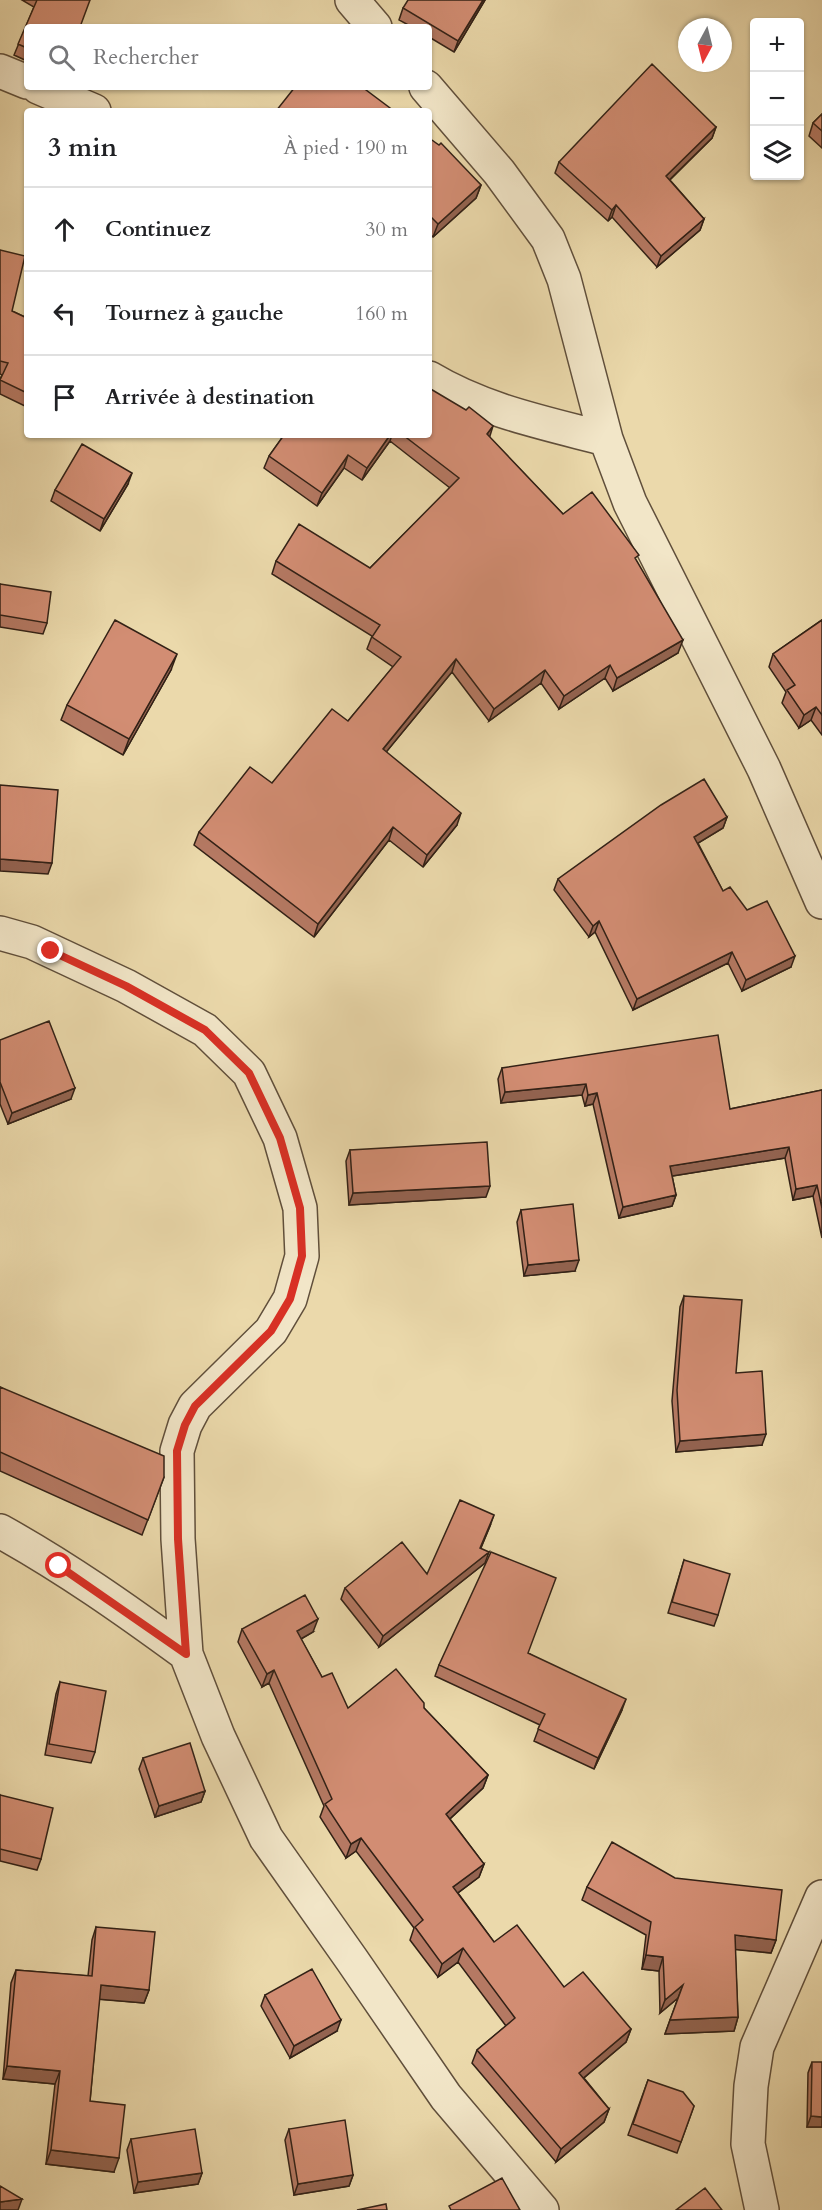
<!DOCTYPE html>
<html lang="fr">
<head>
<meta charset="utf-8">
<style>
  :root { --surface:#fff; --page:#f6f6f6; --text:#202124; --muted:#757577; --line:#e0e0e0 }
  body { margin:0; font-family:Cardo,serif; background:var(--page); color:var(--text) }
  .controls { position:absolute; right:18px; top:18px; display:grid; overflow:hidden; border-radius:6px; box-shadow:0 2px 4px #0004 }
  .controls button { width:54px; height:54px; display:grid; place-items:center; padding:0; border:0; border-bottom:2px solid var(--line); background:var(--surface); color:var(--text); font:30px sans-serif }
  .compass { position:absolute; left:678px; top:18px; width:54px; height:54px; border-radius:50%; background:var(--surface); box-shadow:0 2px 4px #0004; rotate:187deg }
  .stop { position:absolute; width:18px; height:18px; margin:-14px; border:4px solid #d93025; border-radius:50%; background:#fff }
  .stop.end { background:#d93025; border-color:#fff; box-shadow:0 2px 6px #0008 }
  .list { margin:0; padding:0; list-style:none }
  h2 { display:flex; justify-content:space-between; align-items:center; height:78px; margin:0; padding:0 24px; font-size:26px }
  h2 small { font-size:20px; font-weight:400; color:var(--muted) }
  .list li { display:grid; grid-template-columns:39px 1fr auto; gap:18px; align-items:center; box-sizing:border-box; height:84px; padding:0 24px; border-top:2px solid var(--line) }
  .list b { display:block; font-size:22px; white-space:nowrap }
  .list em { font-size:20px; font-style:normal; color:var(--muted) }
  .icon { flex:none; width:33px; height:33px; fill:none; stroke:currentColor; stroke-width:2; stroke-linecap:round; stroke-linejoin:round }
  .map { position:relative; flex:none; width:822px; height:2210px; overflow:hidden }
  .search { position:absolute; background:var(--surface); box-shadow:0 2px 4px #0004; left:24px; top:24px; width:408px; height:66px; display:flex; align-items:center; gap:15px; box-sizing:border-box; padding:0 21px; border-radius:6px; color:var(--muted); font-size:22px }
  .panel { position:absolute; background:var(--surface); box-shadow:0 2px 4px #0004; left:24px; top:108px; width:408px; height:330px; border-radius:6px }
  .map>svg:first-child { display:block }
</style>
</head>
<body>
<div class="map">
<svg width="822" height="2210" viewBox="0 0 822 2210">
  <rect width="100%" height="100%" fill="#ebd9ab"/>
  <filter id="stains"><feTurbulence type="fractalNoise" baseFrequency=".00333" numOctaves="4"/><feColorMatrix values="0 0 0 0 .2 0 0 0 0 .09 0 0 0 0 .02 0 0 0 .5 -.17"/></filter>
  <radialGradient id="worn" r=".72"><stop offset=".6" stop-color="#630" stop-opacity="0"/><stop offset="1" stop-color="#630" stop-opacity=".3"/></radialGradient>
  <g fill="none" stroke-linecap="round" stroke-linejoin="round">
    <defs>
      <path id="minor" d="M 352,0 L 375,27
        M 0,71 L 27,82
        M 38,87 L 94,111
        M 426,87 L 499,172 L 548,239 L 564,279 L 606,439 L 630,503 L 764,769 L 822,902
        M 429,378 C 484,411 545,423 606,439
        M 0,933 L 32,942 L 126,986 L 205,1030 L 249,1073 L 280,1138 L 300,1208 L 302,1256 L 290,1299 L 271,1331 L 195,1406 L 185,1425 L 177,1451 L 178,1539 L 186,1654 L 218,1736 L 266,1838 L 352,1960 L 446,2097 L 542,2210
        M 0,1531 C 65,1567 126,1610 186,1654
        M 762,2210 L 748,2144 L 751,2086 L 757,2047 L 822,1897"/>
    </defs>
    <use href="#minor" stroke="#604f3b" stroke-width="36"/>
    <use href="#minor" stroke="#f2e6c8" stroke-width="33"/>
  </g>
  <path fill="#b57963" stroke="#322116" stroke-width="1.5" d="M 22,0 L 90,0 L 27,27 L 27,61 L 14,55 L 34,7 Z
    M 485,0 L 454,52 L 429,37 L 429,27 L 412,27 L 399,20 L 403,8 Z
    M 822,114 L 822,148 L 809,136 L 813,123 Z
    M 716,127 L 712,138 L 670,180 L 704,219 L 700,230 L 657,267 L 612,217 L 608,221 L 555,173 L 559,162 Z
    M 429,138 L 481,185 L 476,198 L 433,237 L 429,233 Z
    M 0,250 L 12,311 L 27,318 L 27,407 L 0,394 L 0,379 L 2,375 L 0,374 Z
    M 284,435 L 429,435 L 489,437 L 563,514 L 637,562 L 678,653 L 613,691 L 605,678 L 559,709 L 541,683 L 489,721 L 452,672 L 386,752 L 457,825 L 423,867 L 389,840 L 314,937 L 194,845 L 199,832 L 272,783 L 348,721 L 393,667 L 367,649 L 372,636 L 272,574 L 276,561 L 370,568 L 450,488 L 390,441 L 362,480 L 344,468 L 317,506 L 264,468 L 269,456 Z
    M 128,484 L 100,531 L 51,501 L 55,490 Z
    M 0,584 L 47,623 L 43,634 L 0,627 Z
    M 822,620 L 822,735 L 811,720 L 799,728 L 782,703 L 786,692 L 769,667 L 773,654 Z
    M 171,670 L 123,755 L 61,720 L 67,705 Z
    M 727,817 L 723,828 L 698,843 L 723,891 L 747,910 L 791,967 L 742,991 L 728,963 L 633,1010 L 595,932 L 589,937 L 554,890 L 558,879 Z
    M 0,1040 L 71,1099 L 8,1124 L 0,1104 Z
    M 502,1068 L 730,1109 L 822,1090 L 822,1238 L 813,1196 L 793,1200 L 785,1158 L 672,1176 L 676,1195 L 672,1206 L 619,1218 L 593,1104 L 585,1106 L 582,1095 L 501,1103 L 498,1079 Z
    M 350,1150 L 486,1197 L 349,1205 L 346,1161 Z
    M 521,1210 L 575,1271 L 524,1276 L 517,1222 Z
    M 684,1296 L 736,1373 L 762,1445 L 676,1452 L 672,1401 L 680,1307 Z
    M 0,1387 L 164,1477 L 142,1535 L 0,1471 Z
    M 490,1526 L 481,1548 L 485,1563 L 379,1647 L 341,1599 L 345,1588 L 427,1574 Z
    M 684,1560 L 718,1615 L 714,1626 L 668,1613 Z
    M 242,1629 L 313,1632 L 301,1639 L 322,1677 L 348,1708 L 424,1708 L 488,1775 L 483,1788 L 450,1819 L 484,1864 L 479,1877 L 458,1893 L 494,1942 L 564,1987 L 631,2029 L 626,2042 L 584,2078 L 609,2109 L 604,2122 L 556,2162 L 472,2063 L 477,2050 L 506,2026 L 458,1962 L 438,1977 L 410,1940 L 414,1928 L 356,1851 L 346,1858 L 320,1817 L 324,1806 L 269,1683 L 262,1687 L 238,1642 Z
    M 528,1653 L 622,1710 L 594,1769 L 534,1741 L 540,1725 L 435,1676 L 439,1665 Z
    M 60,1682 L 95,1752 L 91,1763 L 45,1755 L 56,1694 Z
    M 143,1758 L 205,1791 L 201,1802 L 155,1817 L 139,1769 Z
    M 0,1795 L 41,1859 L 37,1870 L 0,1861 Z
    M 587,1887 L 776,1940 L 771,1953 L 735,1949 L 738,2017 L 734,2031 L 665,2034 L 678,1998 L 660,2013 L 659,1971 L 642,1969 L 646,1935 L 582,1900 Z
    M 96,1927 L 149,1990 L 144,2003 L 99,1999 L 90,2101 L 114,2172 L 46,2164 L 55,2084 L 3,2079 L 11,1983 L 16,1970 L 88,1976 L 92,1940 Z
    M 265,1995 L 337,2031 L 290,2058 L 261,2006 Z
    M 812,2062 L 822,2127 L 807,2127 L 808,2073 Z
    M 648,2080 L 694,2106 L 677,2153 L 628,2135 Z
    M 289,2129 L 353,2175 L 349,2186 L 294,2195 L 285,2140 Z
    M 131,2139 L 202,2173 L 198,2184 L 134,2193 L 127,2150 Z"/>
  <path fill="#936350" stroke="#322116" stroke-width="1.5" d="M 483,0 L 485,0 L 454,52 L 458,41 Z
    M 716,127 L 712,138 L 662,187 L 666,176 Z
    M 481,185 L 476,198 L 433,237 L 438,224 Z
    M 616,205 L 612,217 L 608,221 L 612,210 Z
    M 704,219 L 700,230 L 657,267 L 661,256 Z
    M 493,426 L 489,439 L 487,434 Z
    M 390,435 L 392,435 L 390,441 L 362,480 L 367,468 Z
    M 348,455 L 344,468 L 317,506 L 322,493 Z
    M 132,473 L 128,484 L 100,531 L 104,519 Z
    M 683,640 L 678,653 L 613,691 L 617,678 Z
    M 177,654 L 171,670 L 123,755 L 129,739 Z
    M 456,659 L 452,672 L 378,762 L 383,749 Z
    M 610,665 L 605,678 L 559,709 L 564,696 Z
    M 545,670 L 541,683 L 489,721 L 494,709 Z
    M 816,707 L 811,720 L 799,728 L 804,715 Z
    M 461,813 L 457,825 L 423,867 L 427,855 Z
    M 727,817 L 723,828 L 690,848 L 694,837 Z
    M 393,827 L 389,840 L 314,937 L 318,924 Z
    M 0,859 L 52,863 L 48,874 L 0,871 Z
    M 599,921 L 595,932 L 589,937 L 593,926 Z
    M 732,952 L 728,963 L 633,1010 L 637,999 Z
    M 795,956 L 791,967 L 742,991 L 746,980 Z
    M 586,1084 L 582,1095 L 501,1103 L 505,1092 Z
    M 75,1088 L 71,1099 L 8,1124 L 12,1113 Z
    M 597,1093 L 593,1104 L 585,1106 L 588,1095 Z
    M 789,1147 L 785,1158 L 666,1177 L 670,1166 Z
    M 817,1185 L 813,1196 L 793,1200 L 796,1189 Z
    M 490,1186 L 486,1197 L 349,1205 L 353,1193 Z
    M 676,1195 L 672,1206 L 619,1218 L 623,1207 Z
    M 579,1260 L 575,1271 L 524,1276 L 528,1265 Z
    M 766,1434 L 762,1445 L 676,1452 L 680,1441 Z
    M 494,1515 L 490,1526 L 476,1559 L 480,1548 Z
    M 489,1552 L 485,1563 L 379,1647 L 383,1636 Z
    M 318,1619 L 313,1632 L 292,1644 L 297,1631 Z
    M 274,1670 L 269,1683 L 262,1687 L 267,1674 Z
    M 626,1699 L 622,1710 L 594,1769 L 598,1758 Z
    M 488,1775 L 483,1788 L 441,1827 L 446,1814 Z
    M 205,1791 L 201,1802 L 155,1817 L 159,1806 Z
    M 361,1838 L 356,1851 L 346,1858 L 351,1844 Z
    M 484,1864 L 479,1877 L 448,1900 L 453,1887 Z
    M 735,1935 L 776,1940 L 771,1953 L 730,1949 Z
    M 463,1948 L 458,1962 L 438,1977 L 442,1964 Z
    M 646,1955 L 663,1957 L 659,1971 L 642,1969 Z
    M 101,1985 L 149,1990 L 144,2003 L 96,1999 Z
    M 683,1985 L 678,1998 L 660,2013 L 665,2000 Z
    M 738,2017 L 734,2031 L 665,2034 L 670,2020 Z
    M 341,2020 L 337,2031 L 290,2058 L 294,2046 Z
    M 631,2029 L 626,2042 L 574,2086 L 579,2073 Z
    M 7,2066 L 60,2071 L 55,2084 L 3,2079 Z
    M 609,2109 L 604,2122 L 556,2162 L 561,2149 Z
    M 811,2116 L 822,2117 L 822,2127 L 807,2127 Z
    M 51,2150 L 119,2158 L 114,2172 L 46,2164 Z
    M 202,2173 L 198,2184 L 134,2193 L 138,2182 Z
    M 353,2175 L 349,2186 L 294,2195 L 298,2184 Z
    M 22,2199 L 18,2210 L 0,2210 L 0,2202 Z"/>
  <path fill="#d28d73" stroke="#322116" stroke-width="1.5" d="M 37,0 L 90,0 L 80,27 L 27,27 L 27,48 L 18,44 Z
    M 408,0 L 483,0 L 458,41 L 403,8 Z
    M 652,64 L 716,127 L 666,176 L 704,219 L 661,256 L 616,205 L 612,210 L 559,162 Z
    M 295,87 L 362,87 L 394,111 L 276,111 Z
    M 822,114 L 822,131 L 813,123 Z
    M 429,138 L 439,145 L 441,143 L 481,185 L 438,224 L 429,215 Z
    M 0,250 L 25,256 L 12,311 L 27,318 L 27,393 L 0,380 L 8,363 L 0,361 Z
    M 429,388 L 466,410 L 469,407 L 493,426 L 487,434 L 563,514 L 592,492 L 639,555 L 635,558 L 683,640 L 617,678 L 610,665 L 564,696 L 545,670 L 494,709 L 456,659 L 383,749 L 461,813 L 427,855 L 393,827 L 318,924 L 199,832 L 250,767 L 272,783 L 332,709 L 348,721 L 401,657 L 372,637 L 380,625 L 276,561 L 299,524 L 370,568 L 459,478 L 403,435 L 429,435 Z
    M 284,435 L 390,435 L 367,468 L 348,455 L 322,493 L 269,456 Z
    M 82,444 L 132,473 L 104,519 L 55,490 Z
    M 0,584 L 51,592 L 47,623 L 0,615 Z
    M 115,620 L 177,654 L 129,739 L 67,705 Z
    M 822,620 L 822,715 L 816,707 L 804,715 L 787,690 L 795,685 L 773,654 Z
    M 704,779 L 727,817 L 694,837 L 723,891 L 730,887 L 747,910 L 767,901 L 795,956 L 746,980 L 732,952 L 637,999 L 599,921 L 593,926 L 558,879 L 661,805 Z
    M 0,785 L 58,790 L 52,863 L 0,859 Z
    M 49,1021 L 75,1088 L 12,1113 L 0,1082 L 0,1040 Z
    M 718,1035 L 730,1109 L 822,1090 L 822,1208 L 817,1185 L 796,1189 L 789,1147 L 670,1166 L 676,1195 L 623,1207 L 597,1093 L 588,1095 L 586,1084 L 505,1092 L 502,1068 Z
    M 487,1142 L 490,1186 L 353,1193 L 350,1150 Z
    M 573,1204 L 579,1260 L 528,1265 L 521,1210 Z
    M 684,1296 L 742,1300 L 736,1373 L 762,1371 L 766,1434 L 680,1441 L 677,1390 Z
    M 0,1387 L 164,1456 L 164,1477 L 148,1520 L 0,1452 Z
    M 460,1500 L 494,1515 L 480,1548 L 489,1552 L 383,1636 L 345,1588 L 402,1542 L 427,1574 Z
    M 491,1552 L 556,1578 L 528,1653 L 626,1699 L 598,1758 L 538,1729 L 545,1714 L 439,1665 Z
    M 684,1560 L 730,1574 L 718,1615 L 672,1602 Z
    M 305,1595 L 318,1619 L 297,1631 L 322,1677 L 332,1673 L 348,1708 L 396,1669 L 424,1703 L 424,1708 L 488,1775 L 446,1814 L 484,1864 L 453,1887 L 494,1942 L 517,1925 L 564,1987 L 583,1972 L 631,2029 L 579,2073 L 609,2109 L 561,2149 L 477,2050 L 515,2018 L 463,1948 L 442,1964 L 415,1927 L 423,1920 L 361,1838 L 351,1844 L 325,1804 L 332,1799 L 274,1670 L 267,1674 L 242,1629 Z
    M 60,1682 L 106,1691 L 95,1752 L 49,1744 Z
    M 190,1743 L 205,1791 L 159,1806 L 143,1758 Z
    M 0,1795 L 53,1808 L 41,1859 L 0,1849 Z
    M 612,1842 L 675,1878 L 782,1890 L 776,1940 L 735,1935 L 738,2017 L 670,2020 L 683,1985 L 665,2000 L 663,1957 L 646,1955 L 651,1922 L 587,1887 Z
    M 96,1927 L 155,1932 L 149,1990 L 101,1985 L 90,2101 L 125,2105 L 119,2158 L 51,2150 L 60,2071 L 7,2066 L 16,1970 L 92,1976 Z
    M 312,1969 L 341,2020 L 294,2046 L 265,1995 Z
    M 812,2062 L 822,2062 L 822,2117 L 811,2116 Z
    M 648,2080 L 683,2092 L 694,2106 L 681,2142 L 633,2124 Z
    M 345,2120 L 353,2175 L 298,2184 L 289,2129 Z
    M 195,2129 L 202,2173 L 138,2182 L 131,2139 Z
    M 502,2178 L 520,2210 L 451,2210 L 449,2206 Z
    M 0,2186 L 22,2199 L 0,2202 Z
    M 705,2188 L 722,2210 L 676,2210 Z
    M 386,2204 L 387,2210 L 357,2210 Z"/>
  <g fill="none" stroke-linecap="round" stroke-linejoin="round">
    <path stroke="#d93025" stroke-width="8" d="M 51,951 L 126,986 L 205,1030 L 249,1073 L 280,1138 L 300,1208 L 302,1256 L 290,1299 L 271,1331 L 195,1406 L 185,1425 L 177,1451 L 178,1539 L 186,1654 L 59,1566"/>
  </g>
  <rect width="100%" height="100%" filter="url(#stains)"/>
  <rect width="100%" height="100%" fill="url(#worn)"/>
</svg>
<div class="controls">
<button>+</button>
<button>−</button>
<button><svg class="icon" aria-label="layers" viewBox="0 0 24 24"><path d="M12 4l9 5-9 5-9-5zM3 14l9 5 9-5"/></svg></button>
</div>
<svg class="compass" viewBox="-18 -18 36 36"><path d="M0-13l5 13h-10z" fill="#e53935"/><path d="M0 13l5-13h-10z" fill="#757577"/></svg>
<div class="stop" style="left:59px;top:1566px"></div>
<div class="stop end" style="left:51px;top:951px"></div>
<div class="search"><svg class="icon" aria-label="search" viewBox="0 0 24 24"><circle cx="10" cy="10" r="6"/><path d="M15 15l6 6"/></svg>Rechercher</div>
<section class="panel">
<h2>3 min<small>À pied · 190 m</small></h2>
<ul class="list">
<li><svg class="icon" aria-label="ahead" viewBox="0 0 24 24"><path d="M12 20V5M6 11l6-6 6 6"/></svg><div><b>Continuez</b></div><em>30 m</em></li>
<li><svg class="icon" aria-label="left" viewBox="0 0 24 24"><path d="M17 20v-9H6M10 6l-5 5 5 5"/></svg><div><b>Tournez à gauche</b></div><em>160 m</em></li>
<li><svg class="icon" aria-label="arrive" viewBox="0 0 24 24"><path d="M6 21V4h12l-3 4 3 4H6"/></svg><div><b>Arrivée à destination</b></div></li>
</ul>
</section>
</div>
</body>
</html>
